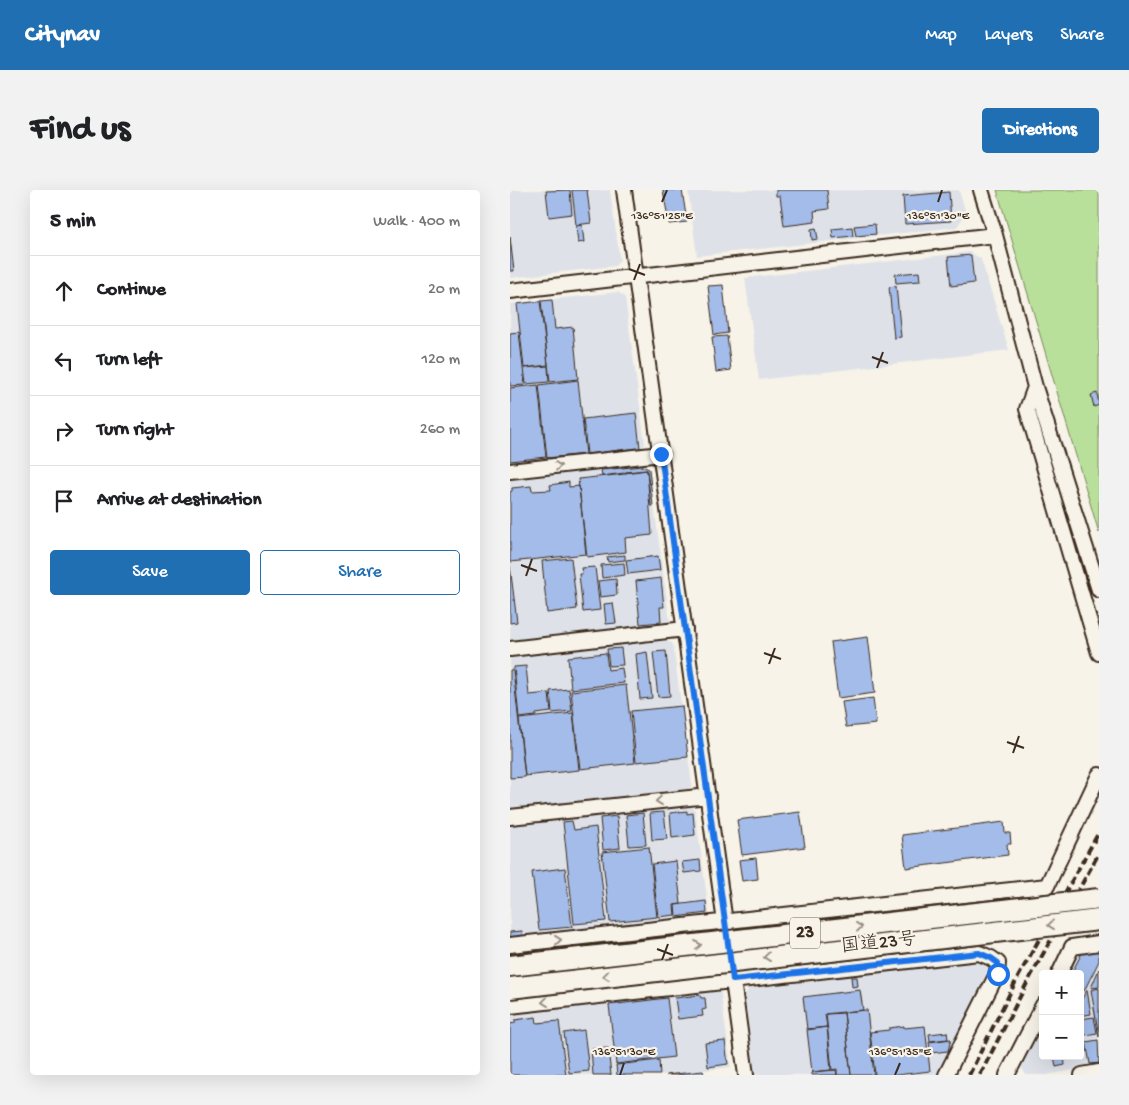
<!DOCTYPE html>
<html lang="en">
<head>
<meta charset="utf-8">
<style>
  :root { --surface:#fff; --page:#f2f2f2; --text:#202124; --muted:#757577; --line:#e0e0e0; --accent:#1f6fb2 }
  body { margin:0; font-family:"Gochi Hand","Klee One",sans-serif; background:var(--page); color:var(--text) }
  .controls { position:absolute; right:15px; bottom:15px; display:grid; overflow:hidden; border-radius:5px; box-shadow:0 5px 20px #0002 }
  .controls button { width:45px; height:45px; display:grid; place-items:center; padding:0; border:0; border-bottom:1px solid var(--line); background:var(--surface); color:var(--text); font:25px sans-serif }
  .stop { position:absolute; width:15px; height:15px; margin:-11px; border:4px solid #1a73e8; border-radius:50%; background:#fff }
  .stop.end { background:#1a73e8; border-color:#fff; box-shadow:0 1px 5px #0008 }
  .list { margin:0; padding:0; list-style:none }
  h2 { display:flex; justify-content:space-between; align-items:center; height:65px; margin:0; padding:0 20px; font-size:21px }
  h2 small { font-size:16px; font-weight:400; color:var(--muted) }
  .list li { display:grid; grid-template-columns:32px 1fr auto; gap:15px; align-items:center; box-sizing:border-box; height:70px; padding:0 20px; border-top:1px solid var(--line) }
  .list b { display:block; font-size:19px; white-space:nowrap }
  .list em { font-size:16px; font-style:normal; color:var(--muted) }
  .actions { display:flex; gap:10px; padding:15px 20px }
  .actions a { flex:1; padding:11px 0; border:1px solid var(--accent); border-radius:5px; text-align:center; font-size:18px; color:var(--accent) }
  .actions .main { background:var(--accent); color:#fff }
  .icon { flex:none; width:28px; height:28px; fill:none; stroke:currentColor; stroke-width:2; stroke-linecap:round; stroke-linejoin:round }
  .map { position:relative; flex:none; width:589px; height:885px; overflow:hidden; border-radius:5px }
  header { display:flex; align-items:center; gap:30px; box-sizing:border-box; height:70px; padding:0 25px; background:var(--accent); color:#fff }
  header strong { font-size:24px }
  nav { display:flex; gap:28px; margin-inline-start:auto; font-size:18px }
  .intro { display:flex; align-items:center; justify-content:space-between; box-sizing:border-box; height:120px; padding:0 30px }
  h1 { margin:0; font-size:35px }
  .button { padding:12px 22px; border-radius:5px; background:var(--accent); color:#fff; font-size:18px; font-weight:700 }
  main { display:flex; gap:30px; padding:0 30px }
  aside { flex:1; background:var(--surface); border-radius:5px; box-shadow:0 5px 20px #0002 }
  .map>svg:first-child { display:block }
</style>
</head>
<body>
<header>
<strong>Citynav</strong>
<nav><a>Map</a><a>Layers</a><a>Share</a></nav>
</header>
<div class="intro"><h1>Find us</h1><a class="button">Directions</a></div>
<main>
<aside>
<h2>5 min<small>Walk · 400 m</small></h2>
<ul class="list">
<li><svg class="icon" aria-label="ahead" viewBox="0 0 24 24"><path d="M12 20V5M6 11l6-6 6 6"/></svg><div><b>Continue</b></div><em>20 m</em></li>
<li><svg class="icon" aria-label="left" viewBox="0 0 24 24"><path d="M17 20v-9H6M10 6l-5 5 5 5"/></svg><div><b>Turn left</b></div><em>120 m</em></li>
<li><svg class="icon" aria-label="right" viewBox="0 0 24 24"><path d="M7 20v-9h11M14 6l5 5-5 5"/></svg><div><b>Turn right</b></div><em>260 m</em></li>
<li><svg class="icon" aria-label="arrive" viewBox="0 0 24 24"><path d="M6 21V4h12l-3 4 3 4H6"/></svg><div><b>Arrive at destination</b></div></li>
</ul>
<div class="actions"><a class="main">Save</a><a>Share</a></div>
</aside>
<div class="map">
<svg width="589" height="885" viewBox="0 0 589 885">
  <rect width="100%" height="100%" fill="#f7f3e8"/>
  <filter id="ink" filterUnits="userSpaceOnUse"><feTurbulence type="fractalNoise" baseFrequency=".02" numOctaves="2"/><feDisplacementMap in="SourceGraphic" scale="10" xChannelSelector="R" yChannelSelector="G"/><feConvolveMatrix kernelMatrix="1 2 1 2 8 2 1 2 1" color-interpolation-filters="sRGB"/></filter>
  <g filter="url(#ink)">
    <path fill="#dee2e8" d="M 0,0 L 100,0 L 110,70 L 105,76 L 0,88 Z
      M 178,0 L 449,0 L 456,23 L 447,37 L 187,66 Z
      M 460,62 L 471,69 L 499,160 L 249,190 L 235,88 Z
      M 108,102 L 115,107 L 135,254 L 132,258 L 0,274 L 0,114 Z
      M 132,275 L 139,279 L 160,433 L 0,451 L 0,290 Z
      M 156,450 L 163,454 L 182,595 L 179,599 L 0,619 L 0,467 Z
      M 181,616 L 185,620 L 199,722 L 198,725 L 0,748 L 0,635 Z
      M 589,758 L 589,876 L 536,885 L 516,885 L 511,877 L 533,835 L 533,866 L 570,866 L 570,784 L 558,784 L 570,760 Z
      M 471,770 L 477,774 L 480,782 L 428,885 L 245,885 L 234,805 L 240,797 Z
      M 208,800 L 211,804 L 221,877 L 154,885 L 0,885 L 0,824 Z"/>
    <path fill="#b9e09b" stroke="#7a855c" d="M 487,0 L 589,0 L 589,343 Z"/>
    <path fill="#a3bce9" stroke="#3b2a1e" d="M 60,0 L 62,24 L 39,27 L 36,1 Z
      M 62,0 L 77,0 L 81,33 L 66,35 Z
      M 153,0 L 172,0 L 177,32 L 159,34 Z
      M 266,0 L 317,0 L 319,19 L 304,21 L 305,32 L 274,36 L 270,6 L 266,6 Z
      M 439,2 L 441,31 L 395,34 L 393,6 Z
      M 365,34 L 366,44 L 346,46 L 344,36 Z
      M 72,35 L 74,52 L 68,53 L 66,36 Z
      M 342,37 L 343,46 L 323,48 L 322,39 Z
      M 306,38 L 308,49 L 302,50 L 301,39 Z
      M 0,47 L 4,81 L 0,81 Z
      M 461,65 L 464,93 L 441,96 L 438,67 Z
      M 409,82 L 410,91 L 386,93 L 385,84 Z
      M 213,95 L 218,143 L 204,145 L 198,96 Z
      M 386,96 L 391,147 L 384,148 L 379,97 Z
      M 42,110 L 45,139 L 63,137 L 68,189 L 40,192 L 31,111 Z
      M 30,111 L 38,175 L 14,178 L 7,114 Z
      M 9,142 L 15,195 L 0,196 L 0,143 Z
      M 217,146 L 221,180 L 206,182 L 202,147 Z
      M 38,176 L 39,192 L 16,194 L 14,178 Z
      M 68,190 L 76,264 L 37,268 L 29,195 Z
      M 28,195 L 36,267 L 0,271 L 0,198 Z
      M 587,203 L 589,215 L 584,217 L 581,205 Z
      M 126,223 L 130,258 L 77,264 L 73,229 Z
      M 132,276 L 139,279 L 143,316 L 141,316 L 137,280 L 92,286 L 91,280 Z
      M 137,280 L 142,345 L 115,348 L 116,362 L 77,367 L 68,289 L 115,284 L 115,282 Z
      M 59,292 L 59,297 L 69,296 L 76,364 L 0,372 L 0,302 L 2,301 L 2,298 L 21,296 L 22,301 L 41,300 L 40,295 Z
      M 115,365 L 115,370 L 98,372 L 97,367 Z
      M 148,366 L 150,380 L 118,384 L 116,370 Z
      M 61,368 L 67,419 L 37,423 L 32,371 Z
      M 114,373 L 115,385 L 92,388 L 91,375 Z
      M 0,376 L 7,432 L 0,433 Z
      M 85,377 L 90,420 L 73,422 L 69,384 L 72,384 L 71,378 Z
      M 151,388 L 154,417 L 150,417 L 151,432 L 130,434 L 126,391 Z
      M 106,389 L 107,405 L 90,407 L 88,391 Z
      M 103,413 L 106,433 L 96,434 L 94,414 Z
      M 358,447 L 365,503 L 328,508 L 321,452 Z
      M 111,458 L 113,475 L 99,476 L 97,459 Z
      M 156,461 L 160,506 L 148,507 L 143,462 Z
      M 137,462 L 142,508 L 130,509 L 126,464 Z
      M 96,463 L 98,480 L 112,478 L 114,493 L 61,499 L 58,467 Z
      M 16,476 L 19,505 L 39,503 L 41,522 L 26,524 L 26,526 L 9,528 L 4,477 Z
      M 0,480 L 3,480 L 15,587 L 0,588 Z
      M 116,495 L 125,573 L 70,579 L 61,501 Z
      M 59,499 L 62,521 L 42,523 L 40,501 Z
      M 363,508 L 366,534 L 336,537 L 332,512 Z
      M 172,516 L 178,567 L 126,572 L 121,521 Z
      M 63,523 L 69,580 L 15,586 L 9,529 Z
      M 177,621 L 177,624 L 183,623 L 185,645 L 162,648 L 160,623 Z
      M 154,622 L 157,649 L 142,650 L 140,623 Z
      M 290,622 L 295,657 L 232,665 L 227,630 Z
      M 133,623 L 136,655 L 119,656 L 116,625 Z
      M 107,626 L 110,658 L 93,660 L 90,628 Z
      M 62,631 L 64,640 L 86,637 L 96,731 L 64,734 L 53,632 Z
      M 494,632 L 495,643 L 500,643 L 501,654 L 497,654 L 498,665 L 396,678 L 392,645 Z
      M 139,657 L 147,727 L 100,732 L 92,662 Z
      M 246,668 L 248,689 L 232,691 L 229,670 Z
      M 190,670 L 191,681 L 174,683 L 172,672 Z
      M 166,671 L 171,714 L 164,715 L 165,725 L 148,727 L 142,674 Z
      M 55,678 L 62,737 L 29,740 L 22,682 Z
      M 196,711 L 197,723 L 166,727 L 165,715 Z
      M 12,741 L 13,746 L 0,747 L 0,742 Z
      M 589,759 L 589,771 L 574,801 L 570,800 L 570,784 L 561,784 L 573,761 Z
      M 589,779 L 589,797 L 581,798 Z
      M 341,787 L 347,787 L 348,796 L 342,797 Z
      M 589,798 L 589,847 L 581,800 Z
      M 350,800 L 353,820 L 315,824 L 317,837 L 297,839 L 293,807 Z
      M 577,800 L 581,824 L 570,826 L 570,812 Z
      M 190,805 L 191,808 L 195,808 L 196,819 L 192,820 L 193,826 L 168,829 L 165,808 Z
      M 157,808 L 164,867 L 106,874 L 99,815 Z
      M 357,820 L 364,885 L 341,885 L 334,822 Z
      M 334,823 L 341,885 L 327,885 L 327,879 L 322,880 L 316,824 Z
      M 26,827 L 27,833 L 49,831 L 56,885 L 0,885 L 0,834 L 5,833 L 5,830 Z
      M 584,827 L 587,843 L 570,846 L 570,829 Z
      M 394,836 L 394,838 L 415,836 L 420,881 L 387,885 L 365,885 L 360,842 L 379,840 L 379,838 Z
      M 317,837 L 321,880 L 302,882 L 297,840 Z
      M 74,840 L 79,881 L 59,883 L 54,843 Z
      M 437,842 L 438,849 L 420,851 L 419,844 Z
      M 441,849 L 438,861 L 421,863 L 419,852 Z
      M 588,850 L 589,873 L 580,874 L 576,852 Z
      M 215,851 L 218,874 L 198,877 L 195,853 Z
      M 98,858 L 101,885 L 83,885 L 81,859 Z
      M 544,866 L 554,866 L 555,875 L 546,877 Z
      M 149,870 L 150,885 L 107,885 L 106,875 Z
      M 326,880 L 327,885 L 302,885 L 302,882 Z
      M 193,881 L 194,885 L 156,885 Z"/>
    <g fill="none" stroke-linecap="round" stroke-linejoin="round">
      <defs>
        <path id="minor" d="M 114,0 L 236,885
          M 471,0 L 485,45 L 525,197 L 589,400
          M 0,101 L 485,45
          M 525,197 L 517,219 L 589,463
          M 0,281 L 151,264
          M 0,459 L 175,439
          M 0,627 L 198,606
          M 0,755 L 537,696 L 589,585
          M 549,784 L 562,757 L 589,753
          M 0,816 L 469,763 L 481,768 L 488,773 L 487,784 L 436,885
          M 497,885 L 533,815
          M 572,885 L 589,882"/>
      </defs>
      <use href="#minor" stroke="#3b2a1e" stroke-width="18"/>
      <use href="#minor" stroke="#f7f3e8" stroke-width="14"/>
      <path stroke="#3b2a1e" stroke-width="4" stroke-dasharray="8 4" stroke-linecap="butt" d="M 459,885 L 507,789 L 589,642
        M 470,885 L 517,793 L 589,663"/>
      <defs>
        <path id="highway-bridge" d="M 0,776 L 589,709
          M 0,798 L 589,730"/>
      </defs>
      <use href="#highway-bridge" stroke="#3b2a1e" stroke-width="24" stroke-linecap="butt"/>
      <use href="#highway-bridge" stroke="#f7f3e8" stroke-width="20"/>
    </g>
    <defs><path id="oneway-chevron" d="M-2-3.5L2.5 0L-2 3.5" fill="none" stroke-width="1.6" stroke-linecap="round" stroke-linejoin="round" transform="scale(1.25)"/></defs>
    <g stroke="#998e83">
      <use href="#oneway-chevron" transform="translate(48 276) rotate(-7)"/>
      <use href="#oneway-chevron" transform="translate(149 611) rotate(174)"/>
      <use href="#oneway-chevron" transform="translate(541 735) rotate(173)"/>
      <use href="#oneway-chevron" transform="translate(349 737) rotate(-6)"/>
      <use href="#oneway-chevron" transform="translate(48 750) rotate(-6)"/>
      <use href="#oneway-chevron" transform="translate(188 755) rotate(-6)"/>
      <use href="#oneway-chevron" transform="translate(257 767) rotate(173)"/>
      <use href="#oneway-chevron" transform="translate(96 786) rotate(173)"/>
      <use href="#oneway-chevron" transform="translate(35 812) rotate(173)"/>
    </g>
  </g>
  <g fill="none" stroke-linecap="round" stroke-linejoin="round" filter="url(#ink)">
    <path stroke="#1a73e8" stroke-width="6" d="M 151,264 L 223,790 L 469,763 L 481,768 L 488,773 L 488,784"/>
  </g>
  <path fill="none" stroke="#3b2a1e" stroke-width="2" d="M 152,12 L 157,0M 428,12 L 432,0M 119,79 L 135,85M 124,90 L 130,74M 362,167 L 378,173M 367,178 L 373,162M 11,375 L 27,381M 16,386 L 22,369M 254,463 L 271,469M 259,474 L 265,458M 497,552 L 514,558M 503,563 L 509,546M 147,759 L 163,765M 152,770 L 158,754M 110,885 L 114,873M 385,885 L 390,873"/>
  <g text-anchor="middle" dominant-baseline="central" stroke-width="4.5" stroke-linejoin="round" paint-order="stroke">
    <rect fill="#f7f3e8" stroke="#73665b" stroke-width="1" x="280" y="727.5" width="30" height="31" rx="4"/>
    <g font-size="18" font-weight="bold" fill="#3b2a1e">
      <text x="295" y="743">23</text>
    </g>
    <g font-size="19" fill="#3b2a1e" stroke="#f7f3e8">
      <text transform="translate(369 754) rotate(-6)">国道23号</text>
    </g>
  </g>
  <g font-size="12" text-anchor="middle" fill="#3b2a1e" stroke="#f7f3e8" stroke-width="4.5" stroke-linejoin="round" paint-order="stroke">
    <text x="152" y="29">136°51'25"E</text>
    <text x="428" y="29">136°51'30"E</text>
    <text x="114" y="865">136°51'30"E</text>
    <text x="390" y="865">136°51'35"E</text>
  </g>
</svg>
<div class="controls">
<button>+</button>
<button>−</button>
</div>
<div class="stop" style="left:488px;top:784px"></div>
<div class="stop end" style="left:151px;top:264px"></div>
</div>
</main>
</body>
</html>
